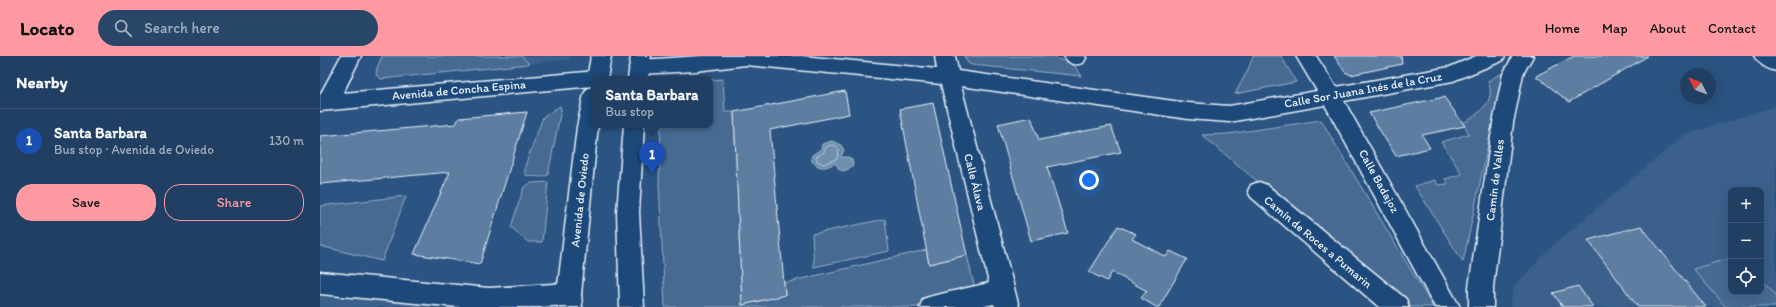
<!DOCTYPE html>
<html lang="en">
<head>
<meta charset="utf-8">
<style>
  :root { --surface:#203f62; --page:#284668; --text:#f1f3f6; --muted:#a2afbe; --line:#3d5877; --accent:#ff9aa2 }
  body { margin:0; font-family:Itim,sans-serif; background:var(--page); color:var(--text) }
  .controls { position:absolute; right:12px; bottom:12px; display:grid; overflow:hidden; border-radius:8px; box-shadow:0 4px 16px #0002 }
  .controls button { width:36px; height:36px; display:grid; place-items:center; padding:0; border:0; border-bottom:1px solid var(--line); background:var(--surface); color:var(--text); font:20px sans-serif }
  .compass { position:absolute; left:1360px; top:12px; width:36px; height:36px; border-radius:50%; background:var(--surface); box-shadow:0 4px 16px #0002; rotate:312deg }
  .you { position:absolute; left:769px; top:124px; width:14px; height:14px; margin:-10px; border:3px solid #fff; border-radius:50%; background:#1a73e8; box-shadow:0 0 0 6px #1a73e833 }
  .badge { display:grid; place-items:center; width:26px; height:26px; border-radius:50%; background:var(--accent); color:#fff; font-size:13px; font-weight:700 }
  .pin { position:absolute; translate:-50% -33px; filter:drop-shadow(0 1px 2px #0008) }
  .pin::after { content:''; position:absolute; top:21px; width:14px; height:12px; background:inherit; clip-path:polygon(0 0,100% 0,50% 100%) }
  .popup { position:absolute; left:271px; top:20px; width:122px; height:52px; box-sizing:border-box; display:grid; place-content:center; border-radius:8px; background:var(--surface); filter:drop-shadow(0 1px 3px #0005); font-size:13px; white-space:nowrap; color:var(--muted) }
  .popup b { font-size:15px; color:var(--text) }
  .popup::after { content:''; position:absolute; left:50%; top:100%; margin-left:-8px; border:8px solid transparent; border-top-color:var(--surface) }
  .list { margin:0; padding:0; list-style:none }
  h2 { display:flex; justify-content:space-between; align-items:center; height:52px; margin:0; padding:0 16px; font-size:17px }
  h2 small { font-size:13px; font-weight:400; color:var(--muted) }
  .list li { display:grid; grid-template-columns:26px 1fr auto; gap:12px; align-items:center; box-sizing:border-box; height:64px; padding:0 16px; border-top:1px solid var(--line) }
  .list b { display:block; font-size:15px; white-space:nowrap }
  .list p { margin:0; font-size:13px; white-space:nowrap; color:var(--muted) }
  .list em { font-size:13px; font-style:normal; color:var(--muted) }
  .actions { display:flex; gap:8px; padding:12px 16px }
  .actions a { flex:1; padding:9px 0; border:1px solid var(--accent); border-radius:16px; text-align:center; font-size:14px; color:var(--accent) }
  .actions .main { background:var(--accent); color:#111 }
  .icon { flex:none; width:22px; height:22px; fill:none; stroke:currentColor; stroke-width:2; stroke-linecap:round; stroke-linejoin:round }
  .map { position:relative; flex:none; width:1456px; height:251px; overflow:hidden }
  header { display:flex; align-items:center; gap:24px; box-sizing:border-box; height:56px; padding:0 20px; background:var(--accent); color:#111 }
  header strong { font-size:19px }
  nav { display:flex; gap:22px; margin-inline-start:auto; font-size:14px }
  .search { width:280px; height:36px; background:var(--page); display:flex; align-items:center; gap:10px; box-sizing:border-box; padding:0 14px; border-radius:22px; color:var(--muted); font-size:15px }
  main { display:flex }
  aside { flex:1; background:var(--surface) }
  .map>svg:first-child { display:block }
</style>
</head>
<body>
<header>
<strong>Locato</strong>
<div class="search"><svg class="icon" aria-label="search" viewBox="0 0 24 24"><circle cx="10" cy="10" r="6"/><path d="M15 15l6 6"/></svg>Search here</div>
<nav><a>Home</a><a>Map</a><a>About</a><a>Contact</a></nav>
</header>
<main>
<aside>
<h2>Nearby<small></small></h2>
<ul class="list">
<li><span class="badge" style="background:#1a4fb4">1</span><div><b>Santa Barbara</b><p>Bus stop · Avenida de Oviedo</p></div><em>130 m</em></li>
</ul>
<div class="actions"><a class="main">Save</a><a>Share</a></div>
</aside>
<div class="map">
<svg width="1456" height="251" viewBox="0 0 1456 251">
  <rect width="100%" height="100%" fill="#2b5482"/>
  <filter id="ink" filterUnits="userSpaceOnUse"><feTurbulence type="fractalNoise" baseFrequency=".025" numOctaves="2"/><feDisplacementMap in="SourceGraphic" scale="8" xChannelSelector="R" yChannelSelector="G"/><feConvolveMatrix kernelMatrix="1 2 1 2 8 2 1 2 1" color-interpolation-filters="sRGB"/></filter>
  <g filter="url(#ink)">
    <path fill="#3a608b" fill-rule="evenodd" d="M 202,0 L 251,0 L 250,3 L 209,8 Z
      M 1456,50 L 1456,251 L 1190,251 L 1194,230 L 1233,189 L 1364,79 ZM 1411,134 L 1441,134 L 1441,236 L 1411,236 Z
      M 0,238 L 112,246 L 202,251 L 0,251 Z"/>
    <path fill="#476b93" stroke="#98aec6" d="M 62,0 L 202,0 L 209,8 L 61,23 L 56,19 L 57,12 Z
      M 644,0 L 734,0 L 738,3 L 753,8 L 762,20 L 652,9 L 648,7 Z
      M 933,0 L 961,0 L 976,26 L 915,38 L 928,14 Z
      M 1180,18 L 1183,19 L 1143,206 L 1095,130 L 1115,124 L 1118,129 L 1128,128 L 1125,123 L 1142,118 L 1121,86 L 1149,78 L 1143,67 C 1158,58 1177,46 1168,25 Z
      M 403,23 L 405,56 L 414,56 L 422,249 L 465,239 L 464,227 L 606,194 L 609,208 L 647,199 L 659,251 L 345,251 L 339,127 L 341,69 L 390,69 L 390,24 Z
      M 240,50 L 241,54 L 228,119 L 220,121 L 205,119 L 205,110 L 223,61 Z
      M 1001,64 L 1113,251 L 1087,251 L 882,79 L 908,78 Z
      M 228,126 L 222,186 L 208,186 L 191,171 L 204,131 L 211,127 Z
      M 86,140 L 62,205 L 0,190 L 0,150 Z
      M 565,163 L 569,195 L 494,211 L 492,178 Z
      M 1411,202 L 1411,236 L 1441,236 L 1441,223 L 1456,239 L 1456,251 L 1406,251 L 1373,213 Z"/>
    <path fill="#708ead" stroke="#a0b6cb" d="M 512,85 L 521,89 L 524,94 L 521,101 L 529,101 L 532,104 L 533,109 L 527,114 L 522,115 L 519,113 L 515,107 C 505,113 498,113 491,104 L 492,99 L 501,93 L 502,88 Z"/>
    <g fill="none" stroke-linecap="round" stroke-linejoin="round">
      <path stroke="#b8c9da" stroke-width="1" d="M 512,89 L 516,90 L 519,94 L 517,103 L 503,108 L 497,105 L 496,101 L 504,96 L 506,91 Z"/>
    </g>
    <path fill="#5d7da1" stroke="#e8f1f8" d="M 1014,0 L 1081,0 L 1082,8 L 1031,19 L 1025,16 Z
      M 1254,0 L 1328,0 L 1249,46 L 1216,20 Z
      M 525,35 L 529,58 L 450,74 L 465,239 L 422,249 L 414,56 Z
      M 1124,41 L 1145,70 L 1102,79 L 1110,92 L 1076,100 L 1049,57 Z
      M 613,47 L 647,199 L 609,208 L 580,53 Z
      M 207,56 L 160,208 L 94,198 L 130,116 L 0,128 L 0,80 L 136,68 L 139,62 Z
      M 711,61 L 719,84 L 791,70 L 801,96 L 727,111 L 748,177 L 711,185 L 678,68 Z
      M 798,170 L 816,178 L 812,183 L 846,201 L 850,195 L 867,203 L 839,251 L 836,251 L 821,242 L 827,235 L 792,216 L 787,225 L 769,216 Z
      M 1321,170 L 1386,251 L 1318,251 L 1268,184 Z
      M 1258,230 L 1273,251 L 1243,251 L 1233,237 Z"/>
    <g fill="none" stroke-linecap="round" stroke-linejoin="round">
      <defs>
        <path id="minor" d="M 21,0 L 41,0 L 23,37 L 277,15 L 284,17 L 287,22 L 274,23 L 274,30 L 0,55 L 0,39 Z
          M 382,0 L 482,0 L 617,13 L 615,0 L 635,0 L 638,15 L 868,47 L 909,50 L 997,35 L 976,0 L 996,0 L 1016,31 L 1130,11 L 1156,0 L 1185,0 L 1182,5 L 1133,25 L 1024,45 L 1140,251 L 1115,251 L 1005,49 L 909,66 L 868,63 L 641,30 L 699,251 L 675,251 L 674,248 L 660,251 L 600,251 L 603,243 L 612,240 L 669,227 L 621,28 L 426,9 L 375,15 L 319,18 L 312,16 L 309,11 L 312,6 L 319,4 Z
          M 744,0 L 765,0 L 766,2 L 763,7 C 754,10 749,8 744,0 Z
          M 1193,0 L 1213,0 L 1203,18 L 1193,67 L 1173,231 L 1173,251 L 1149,251 L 1149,231 L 1173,67 L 1183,18 Z
          M 1434,0 L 1456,0 L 1456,15 C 1447,13 1439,8 1434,0 Z
          M 939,126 L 947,129 L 1086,243 L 1089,251 L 1059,251 L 931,141 L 928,135 L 931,129 Z
          M 0,216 L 169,232 L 249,227 L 258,230 L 261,238 L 258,246 L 249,249 L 216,251 L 138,251 L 0,238 Z"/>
        <path id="major" d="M 271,0 L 291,0 L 287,23 L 274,23 L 274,30 L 270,28 L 267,23 Z
          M 311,0 L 331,0 L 328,23 L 308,23 Z
          M 274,30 L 274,69 L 278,69 L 261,238 L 262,251 L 238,251 L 237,238 L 257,71 L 264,38 L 267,33 Z
          M 304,69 L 324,69 L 319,156 L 324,251 L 300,251 L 297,156 Z"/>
      </defs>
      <use href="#minor" stroke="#e8f1f8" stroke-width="3"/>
      <use href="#major" stroke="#e8f1f8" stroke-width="3"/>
      <use href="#minor" fill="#1f4a7a" fill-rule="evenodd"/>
      <use href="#major" fill="#1f4a7a" fill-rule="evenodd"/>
    </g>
  </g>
  <g text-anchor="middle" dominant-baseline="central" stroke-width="3" stroke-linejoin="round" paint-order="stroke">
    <g font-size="12" fill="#e8f1f8" stroke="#1f4a7a">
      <text transform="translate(139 34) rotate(-5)">Avenida de Concha Espina</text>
      <text transform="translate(1043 34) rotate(-10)">Calle Sor Juana Inés de la Cruz</text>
      <text transform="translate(1175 124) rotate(-83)">Camín de Valles</text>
      <text transform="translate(1059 125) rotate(61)">Calle Badajoz</text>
      <text transform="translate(655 126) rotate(76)">Calle Álava</text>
      <text transform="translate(260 144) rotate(-84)">Avenida de Oviedo</text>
      <text transform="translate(998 186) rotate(40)">Camín de Roces a Pumarin</text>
    </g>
  </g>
</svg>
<div class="controls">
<button>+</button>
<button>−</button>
<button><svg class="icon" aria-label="locate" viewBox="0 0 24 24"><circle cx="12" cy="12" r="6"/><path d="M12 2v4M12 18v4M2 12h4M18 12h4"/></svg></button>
</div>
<svg class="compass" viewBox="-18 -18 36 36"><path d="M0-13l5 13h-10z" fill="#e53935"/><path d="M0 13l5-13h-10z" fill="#a2afbe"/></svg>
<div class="you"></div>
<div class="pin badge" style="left:332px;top:118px;background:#1a4fb4">1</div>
<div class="popup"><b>Santa Barbara</b>Bus stop</div>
</div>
</main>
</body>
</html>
